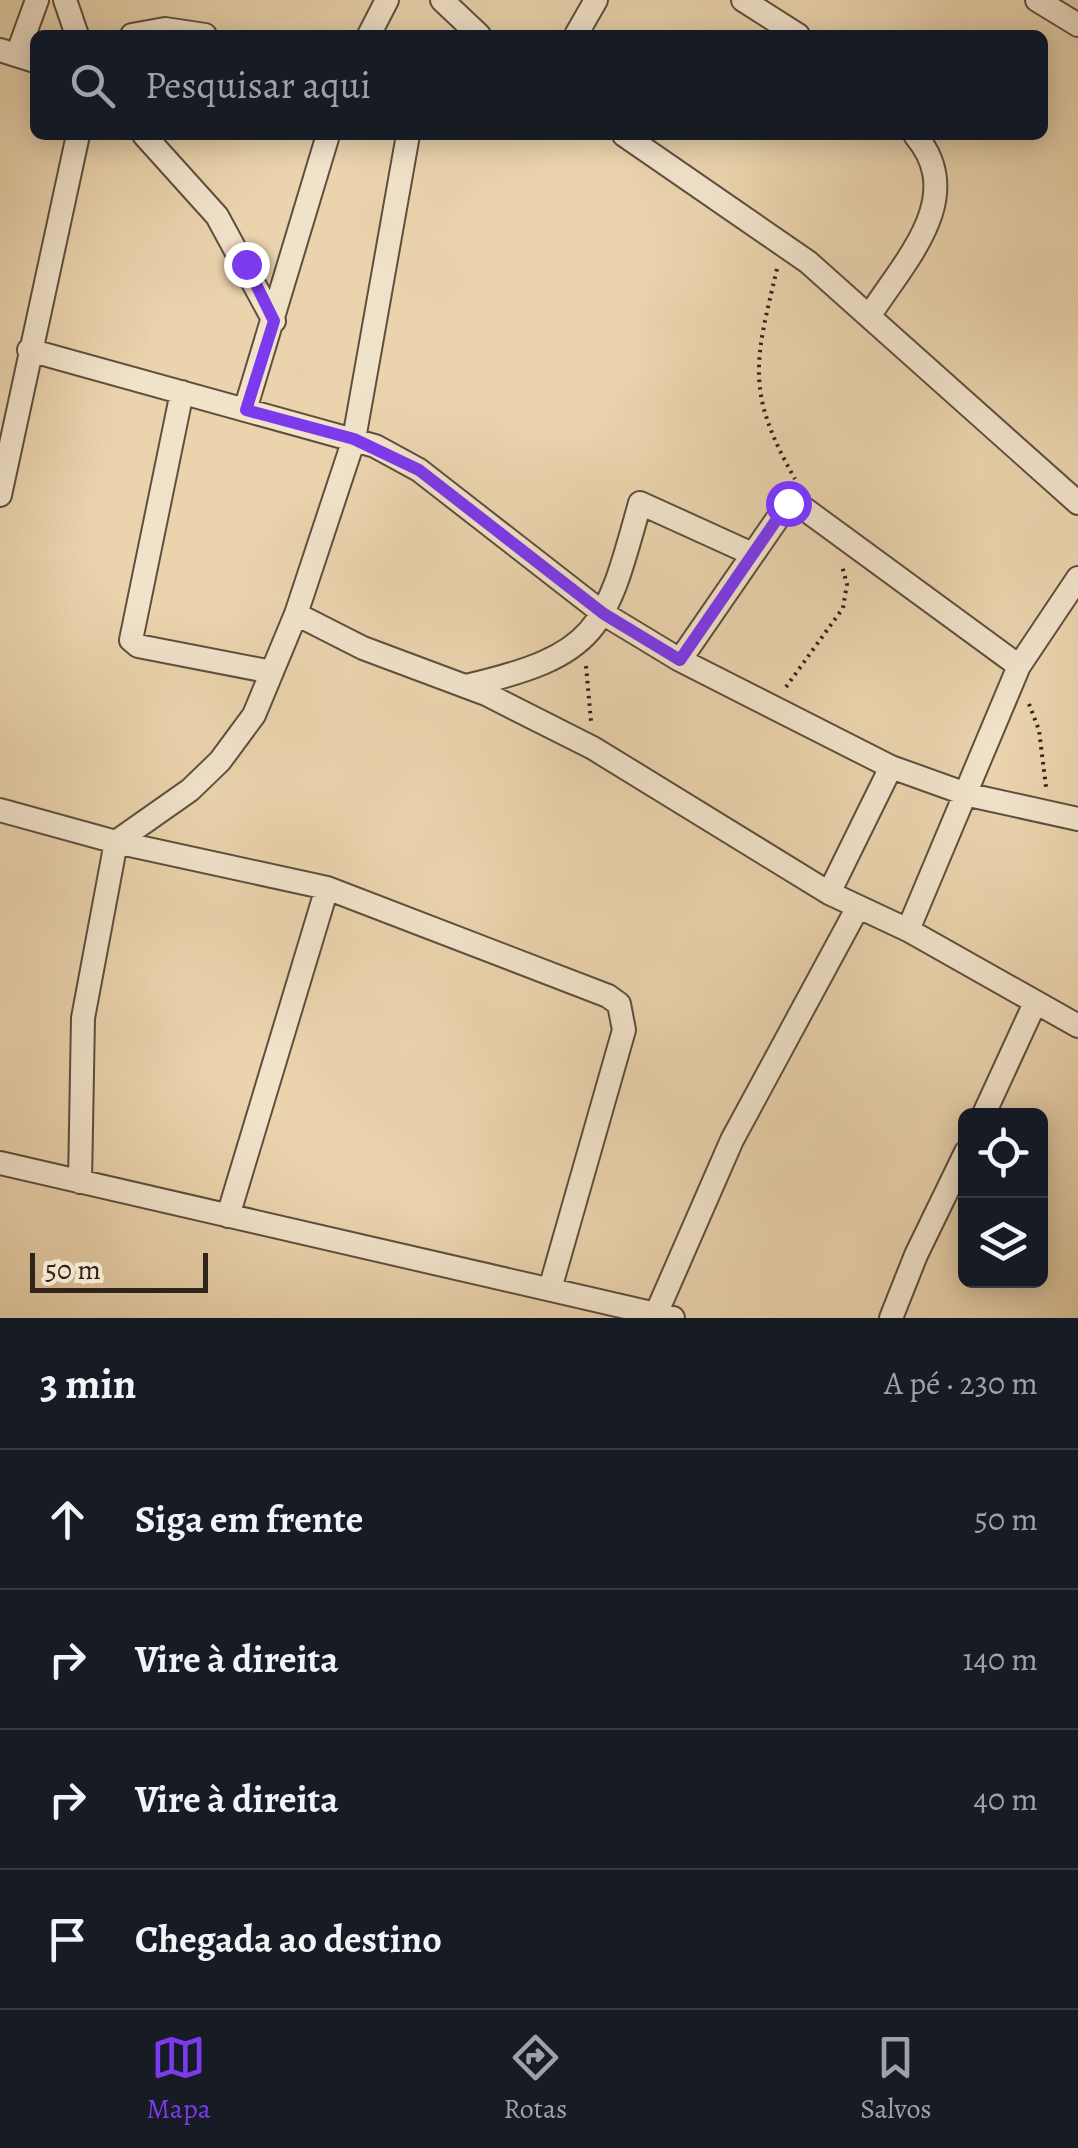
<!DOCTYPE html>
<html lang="pt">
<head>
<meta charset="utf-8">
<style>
  :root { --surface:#171b24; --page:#242831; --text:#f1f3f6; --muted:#9ea1a6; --line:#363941; --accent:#7c3aed }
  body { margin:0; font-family:Alegreya,serif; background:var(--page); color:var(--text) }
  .controls { position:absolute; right:30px; bottom:30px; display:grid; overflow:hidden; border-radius:15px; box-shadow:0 5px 25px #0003 }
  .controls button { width:90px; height:90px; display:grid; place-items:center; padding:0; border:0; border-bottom:2px solid var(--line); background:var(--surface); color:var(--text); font:50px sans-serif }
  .scale { position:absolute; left:30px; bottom:25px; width:178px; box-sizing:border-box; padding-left:10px; border:5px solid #2f231a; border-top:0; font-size:28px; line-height:35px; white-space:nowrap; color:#2f231a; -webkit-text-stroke:8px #f1e2ca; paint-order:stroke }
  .stop { position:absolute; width:30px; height:30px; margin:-22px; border:8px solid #7c3aed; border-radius:50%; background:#fff }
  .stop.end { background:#7c3aed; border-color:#fff; box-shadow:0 2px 10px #0008 }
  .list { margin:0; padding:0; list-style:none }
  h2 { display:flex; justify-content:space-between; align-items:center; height:130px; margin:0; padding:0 40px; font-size:42px }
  h2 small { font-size:32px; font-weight:400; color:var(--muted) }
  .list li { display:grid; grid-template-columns:65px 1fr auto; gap:30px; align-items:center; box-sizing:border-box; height:140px; padding:0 40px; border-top:2px solid var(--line) }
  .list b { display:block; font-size:38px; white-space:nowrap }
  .list em { font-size:32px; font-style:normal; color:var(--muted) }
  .icon { flex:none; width:55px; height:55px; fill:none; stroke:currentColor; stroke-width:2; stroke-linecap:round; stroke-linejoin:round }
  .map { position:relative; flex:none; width:1078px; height:1318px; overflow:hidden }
  .search { position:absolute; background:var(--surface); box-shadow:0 5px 25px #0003; left:30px; right:30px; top:30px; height:110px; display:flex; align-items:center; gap:25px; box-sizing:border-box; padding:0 35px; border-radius:15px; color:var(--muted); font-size:38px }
  .sheet { height:690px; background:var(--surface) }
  nav { display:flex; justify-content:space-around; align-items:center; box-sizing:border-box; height:140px; border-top:2px solid var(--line); background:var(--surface); font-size:28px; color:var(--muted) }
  nav a { display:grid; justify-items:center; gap:5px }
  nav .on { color:var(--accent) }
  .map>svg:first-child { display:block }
</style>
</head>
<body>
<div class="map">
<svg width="1078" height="1318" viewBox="0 0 1078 1318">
  <rect width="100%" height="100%" fill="#ead3ad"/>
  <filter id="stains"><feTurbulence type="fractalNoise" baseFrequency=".002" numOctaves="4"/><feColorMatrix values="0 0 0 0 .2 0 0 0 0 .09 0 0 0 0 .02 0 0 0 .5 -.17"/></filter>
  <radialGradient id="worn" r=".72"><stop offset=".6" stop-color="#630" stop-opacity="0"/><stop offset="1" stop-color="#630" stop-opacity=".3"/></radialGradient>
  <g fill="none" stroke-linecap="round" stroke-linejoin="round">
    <defs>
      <path id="street" d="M 65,0 L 77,35
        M 442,0 L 479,35
        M 743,0 L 798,35
        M 1037,0 L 1078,25
        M 132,35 L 165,29 L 205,35
        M 369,35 L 387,0
        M 576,35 L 596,0
        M 0,50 L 35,61
        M 17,55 L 37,0
        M 144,135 L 217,216 L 274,321
        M 624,135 L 808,262 L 1078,503
        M 870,315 C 905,260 968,197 915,135
        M 29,350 L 375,446 L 419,470 L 604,614 L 680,660 L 891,767 L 969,795 L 1078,819
        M 182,392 L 131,640 L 138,646 L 272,672
        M 245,410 L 328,135
        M 0,495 L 78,135
        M 296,614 L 363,648 L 486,694 L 593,748 L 829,893 L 908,930 L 1078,1026
        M 680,660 L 791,499 L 1019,666
        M 466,686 C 599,655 605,630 640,503 L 750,553
        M 0,810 L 116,842 L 327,888 L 608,996 L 619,1004 L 624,1030 L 550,1289
        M 829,893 L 891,767
        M 908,930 L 1019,666 L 1078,578
        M 983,1116 L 1035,1003
        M 0,1163 L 673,1318
        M 80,1182 L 83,1018 L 116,842 L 190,790 L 220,761 L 254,715 L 296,614 L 354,439 L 408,135
        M 228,1216 L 327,888
        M 656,1314 L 732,1140 L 858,907
        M 891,1318 L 916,1255 L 966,1152"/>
    </defs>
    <use href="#street" stroke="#5e4f3f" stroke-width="26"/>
    <path stroke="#2f231a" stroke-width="4" stroke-dasharray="2.5 5" stroke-linecap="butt" d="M 777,269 C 755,362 745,391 795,479
      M 586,666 L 591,721
      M 786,687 L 843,608 L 847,584 L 842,566
      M 1029,704 L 1039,730 L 1046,787"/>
    <use href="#street" stroke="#f1e2ca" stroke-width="22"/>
  </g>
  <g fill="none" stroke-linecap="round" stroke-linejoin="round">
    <path stroke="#7c3aed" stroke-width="12" d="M 246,264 L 274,321 L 246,410 L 354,439 L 419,470 L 604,614 L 680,660 L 788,503"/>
  </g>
  <rect width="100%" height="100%" filter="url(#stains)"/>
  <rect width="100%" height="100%" fill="url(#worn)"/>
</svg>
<div class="controls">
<button><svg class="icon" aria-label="locate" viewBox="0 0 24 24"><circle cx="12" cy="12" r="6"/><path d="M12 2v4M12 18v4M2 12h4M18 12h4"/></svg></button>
<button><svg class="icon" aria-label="layers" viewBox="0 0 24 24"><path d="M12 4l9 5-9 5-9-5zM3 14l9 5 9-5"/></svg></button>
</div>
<div class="scale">50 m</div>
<div class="stop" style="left:788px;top:503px"></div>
<div class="stop end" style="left:246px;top:264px"></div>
<div class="search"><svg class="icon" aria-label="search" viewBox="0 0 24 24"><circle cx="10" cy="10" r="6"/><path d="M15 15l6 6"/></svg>Pesquisar aqui</div>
</div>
<section class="sheet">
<h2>3 min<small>A pé · 230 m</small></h2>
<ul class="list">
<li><svg class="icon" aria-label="ahead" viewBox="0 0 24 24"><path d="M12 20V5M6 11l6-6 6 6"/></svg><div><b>Siga em frente</b></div><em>50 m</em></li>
<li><svg class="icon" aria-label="right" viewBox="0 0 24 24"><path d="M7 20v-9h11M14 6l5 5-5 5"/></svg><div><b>Vire à direita</b></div><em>140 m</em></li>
<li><svg class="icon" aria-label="right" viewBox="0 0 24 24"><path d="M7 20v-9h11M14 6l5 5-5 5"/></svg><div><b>Vire à direita</b></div><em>40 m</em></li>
<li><svg class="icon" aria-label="arrive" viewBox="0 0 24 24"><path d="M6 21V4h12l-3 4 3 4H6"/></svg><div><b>Chegada ao destino</b></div></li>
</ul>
</section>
<nav>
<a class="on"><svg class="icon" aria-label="map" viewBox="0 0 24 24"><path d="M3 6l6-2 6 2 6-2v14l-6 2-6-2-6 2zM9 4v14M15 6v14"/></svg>Mapa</a>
<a><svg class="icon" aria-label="directions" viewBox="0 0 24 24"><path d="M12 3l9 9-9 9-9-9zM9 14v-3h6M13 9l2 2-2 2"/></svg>Rotas</a>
<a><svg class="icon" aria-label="saved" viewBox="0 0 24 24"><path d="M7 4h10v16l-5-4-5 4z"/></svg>Salvos</a>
</nav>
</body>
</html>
